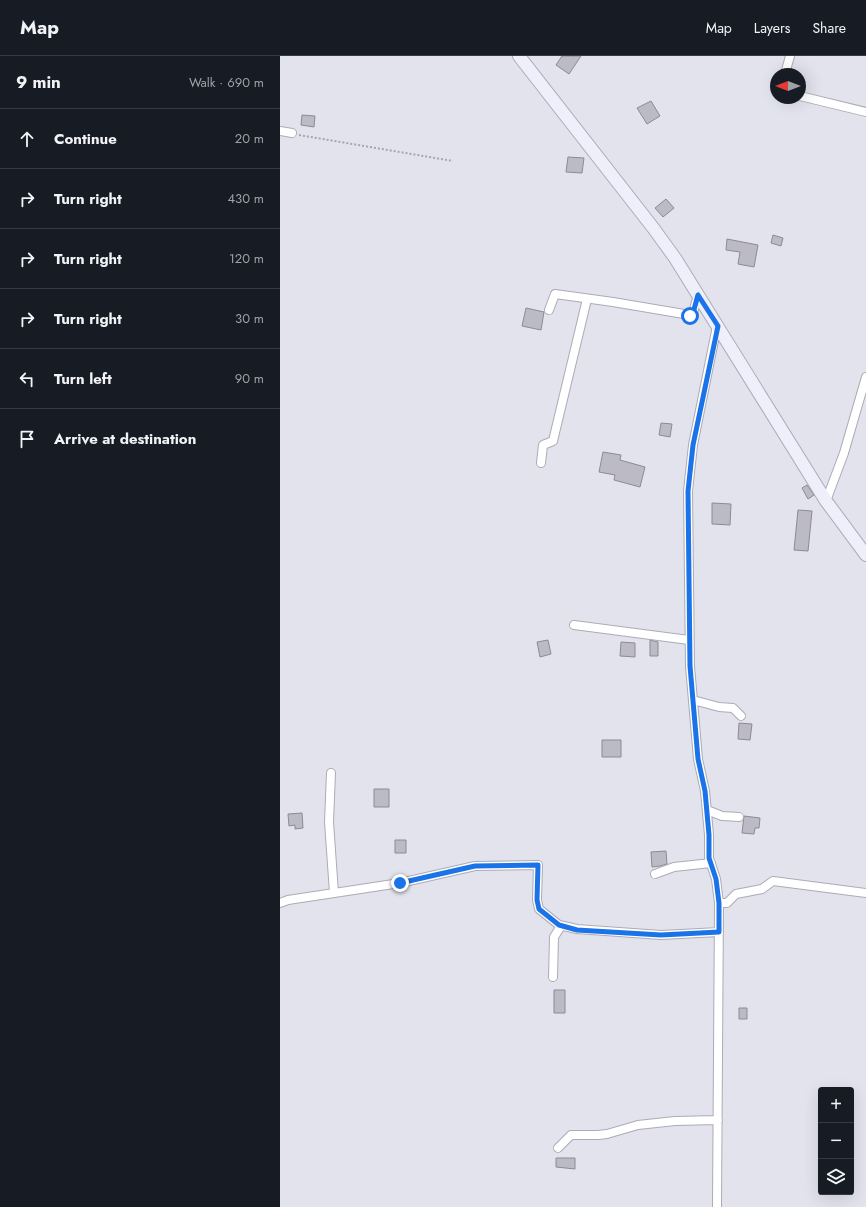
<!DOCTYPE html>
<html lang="en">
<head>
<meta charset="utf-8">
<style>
  :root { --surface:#171b24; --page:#20242c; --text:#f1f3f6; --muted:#9ea1a6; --line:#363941 }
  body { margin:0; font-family:Jost,sans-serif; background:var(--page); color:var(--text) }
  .controls { position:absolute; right:12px; bottom:12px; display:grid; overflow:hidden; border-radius:4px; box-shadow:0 4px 16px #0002 }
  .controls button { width:36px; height:36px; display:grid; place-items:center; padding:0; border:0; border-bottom:1px solid var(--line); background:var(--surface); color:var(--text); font:20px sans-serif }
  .compass { position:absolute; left:490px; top:12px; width:36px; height:36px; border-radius:50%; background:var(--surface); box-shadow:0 4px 16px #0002; rotate:270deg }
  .stop { position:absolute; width:12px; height:12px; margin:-9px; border:3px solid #1a73e8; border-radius:50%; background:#fff }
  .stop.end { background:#1a73e8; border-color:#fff; box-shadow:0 1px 4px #0008 }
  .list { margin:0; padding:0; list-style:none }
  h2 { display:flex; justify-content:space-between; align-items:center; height:52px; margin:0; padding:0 16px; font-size:17px }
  h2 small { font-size:13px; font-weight:400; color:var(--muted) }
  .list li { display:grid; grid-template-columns:26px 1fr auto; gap:12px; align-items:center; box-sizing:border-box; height:60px; padding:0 16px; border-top:1px solid var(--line) }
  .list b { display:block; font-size:15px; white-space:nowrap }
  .list em { font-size:13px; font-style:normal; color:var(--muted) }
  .icon { flex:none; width:22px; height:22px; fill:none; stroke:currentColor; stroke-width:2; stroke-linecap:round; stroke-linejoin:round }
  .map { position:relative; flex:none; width:586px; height:1151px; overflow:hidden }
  header { display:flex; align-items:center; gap:24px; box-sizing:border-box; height:56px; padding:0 20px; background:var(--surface); border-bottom:1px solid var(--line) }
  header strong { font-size:19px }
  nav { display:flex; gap:22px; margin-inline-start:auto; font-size:14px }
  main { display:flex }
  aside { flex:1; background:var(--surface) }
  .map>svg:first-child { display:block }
</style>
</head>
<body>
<header>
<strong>Map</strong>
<nav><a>Map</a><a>Layers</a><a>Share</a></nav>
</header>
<main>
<aside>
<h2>9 min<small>Walk · 690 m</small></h2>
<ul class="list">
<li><svg class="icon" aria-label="ahead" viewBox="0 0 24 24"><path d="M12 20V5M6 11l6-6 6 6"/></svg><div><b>Continue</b></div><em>20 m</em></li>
<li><svg class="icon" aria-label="right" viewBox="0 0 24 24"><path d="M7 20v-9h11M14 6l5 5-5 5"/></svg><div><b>Turn right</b></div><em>430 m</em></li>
<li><svg class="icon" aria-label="right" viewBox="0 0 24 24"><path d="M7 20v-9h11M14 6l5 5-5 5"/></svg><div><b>Turn right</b></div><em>120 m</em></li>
<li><svg class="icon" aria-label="right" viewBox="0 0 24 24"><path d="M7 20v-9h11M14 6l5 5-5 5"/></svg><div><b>Turn right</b></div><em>30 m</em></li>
<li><svg class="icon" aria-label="left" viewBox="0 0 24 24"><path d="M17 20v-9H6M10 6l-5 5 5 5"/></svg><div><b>Turn left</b></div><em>90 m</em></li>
<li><svg class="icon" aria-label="arrive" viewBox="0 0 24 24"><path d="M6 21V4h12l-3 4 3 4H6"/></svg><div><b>Arrive at destination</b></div></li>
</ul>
</aside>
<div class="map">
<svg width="586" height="1151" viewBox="0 0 586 1151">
  <rect width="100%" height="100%" fill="#e3e3ee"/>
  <path fill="#bbbac5" stroke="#8b8b95" d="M 282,0 L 301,0 L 289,18 L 276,9 Z
    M 371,45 L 380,60 L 367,68 L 357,52 Z
    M 22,59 L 35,60 L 34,71 L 21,69 Z
    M 288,101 L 304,102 L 302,117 L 286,116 Z
    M 386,143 L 394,152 L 383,161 L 375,152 Z
    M 493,179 L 503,182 L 501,190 L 491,187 Z
    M 447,183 L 478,189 L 474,211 L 458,208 L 460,196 L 446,194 Z
    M 246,252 L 264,256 L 261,274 L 242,270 Z
    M 381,367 L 392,368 L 390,381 L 379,379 Z
    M 323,396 L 341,399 L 340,404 L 365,411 L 360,431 L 334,424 L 335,419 L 319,416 Z
    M 527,429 L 534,439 L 528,443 L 522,432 Z
    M 432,447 L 451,448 L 450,469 L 432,468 Z
    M 518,454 L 532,455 L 528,495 L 514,494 Z
    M 268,584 L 271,598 L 260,601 L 257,586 Z
    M 370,584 L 378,586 L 378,600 L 370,600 Z
    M 341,586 L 355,587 L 355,601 L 340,600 Z
    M 459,667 L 472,668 L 470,684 L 458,683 Z
    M 322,684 L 341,684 L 341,701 L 322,701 Z
    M 94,733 L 109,733 L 109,751 L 94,751 Z
    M 22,757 L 23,772 L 15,773 L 15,769 L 9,770 L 8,758 Z
    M 464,760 L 480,762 L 479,772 L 475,772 L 474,778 L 462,777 Z
    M 115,784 L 126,784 L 126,797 L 115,797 Z
    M 386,795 L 387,808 L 380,810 L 372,811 L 371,796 Z
    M 274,934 L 285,934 L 285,957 L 274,957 Z
    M 459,952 L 467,952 L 467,963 L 459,963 Z
    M 276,1102 L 295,1102 L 295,1113 L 276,1111 Z"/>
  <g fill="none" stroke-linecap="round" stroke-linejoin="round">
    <defs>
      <path id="street" d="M 505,18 L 510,0
        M 520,40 L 586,56
        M 0,75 L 12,77
        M 269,254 L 275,238 L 333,246 L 410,259 L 413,257 L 418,239
        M 261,407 L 263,389 L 273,385 L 307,243
        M 546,445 L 564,397 L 586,321
        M 294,569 L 409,584
        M 413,644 L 439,651 L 453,652 L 461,660
        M 51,717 L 49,766 L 54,837
        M 427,754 L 442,760 L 459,761
        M 375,818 L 394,811 L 431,807
        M 0,847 L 8,844 L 120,827 L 195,810 L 258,809 L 257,844 L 259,853 L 279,869 L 297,873 L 381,879 L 439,876
        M 439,847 L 447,847 L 456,838 L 482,833 L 493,825 L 586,837
        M 273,921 L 274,881 L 281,870
        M 278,1092 L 291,1079 L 318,1079 L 327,1078 L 358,1069 L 395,1065 L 438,1064
        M 437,1151 L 439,847 L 436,823 L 429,802 L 429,779 L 425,735 L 418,703 L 410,610 L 408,435 L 413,389 L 437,270"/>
      <path id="secondary" d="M 239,0 L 374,173 L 395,202 L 546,445 L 586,499"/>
    </defs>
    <use href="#street" stroke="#acabb6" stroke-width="10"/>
    <use href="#secondary" stroke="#acabb6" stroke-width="14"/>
    <path stroke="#a6a6af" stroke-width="2" stroke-dasharray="2 2" stroke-linecap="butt" d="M 19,79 L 173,105"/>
    <use href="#street" stroke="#fff" stroke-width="8"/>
    <use href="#secondary" stroke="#efeefb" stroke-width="12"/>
  </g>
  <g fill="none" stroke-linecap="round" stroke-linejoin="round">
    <path stroke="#1a73e8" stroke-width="5" d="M 120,827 L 195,810 L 258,809 L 257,844 L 259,853 L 279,869 L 297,874 L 381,879 L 439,876 L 439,847 L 436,823 L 429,802 L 429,779 L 425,735 L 418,703 L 410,610 L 408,435 L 413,389 L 438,270 L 418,239 L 413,257 L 410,260"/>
  </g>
</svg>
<div class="controls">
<button>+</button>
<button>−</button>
<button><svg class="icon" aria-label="layers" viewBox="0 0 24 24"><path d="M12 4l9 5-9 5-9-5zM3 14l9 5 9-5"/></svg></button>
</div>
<svg class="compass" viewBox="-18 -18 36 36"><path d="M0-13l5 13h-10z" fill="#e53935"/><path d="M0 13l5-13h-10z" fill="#9ea1a6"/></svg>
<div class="stop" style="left:410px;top:260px"></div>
<div class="stop end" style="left:120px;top:827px"></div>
</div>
</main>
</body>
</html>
